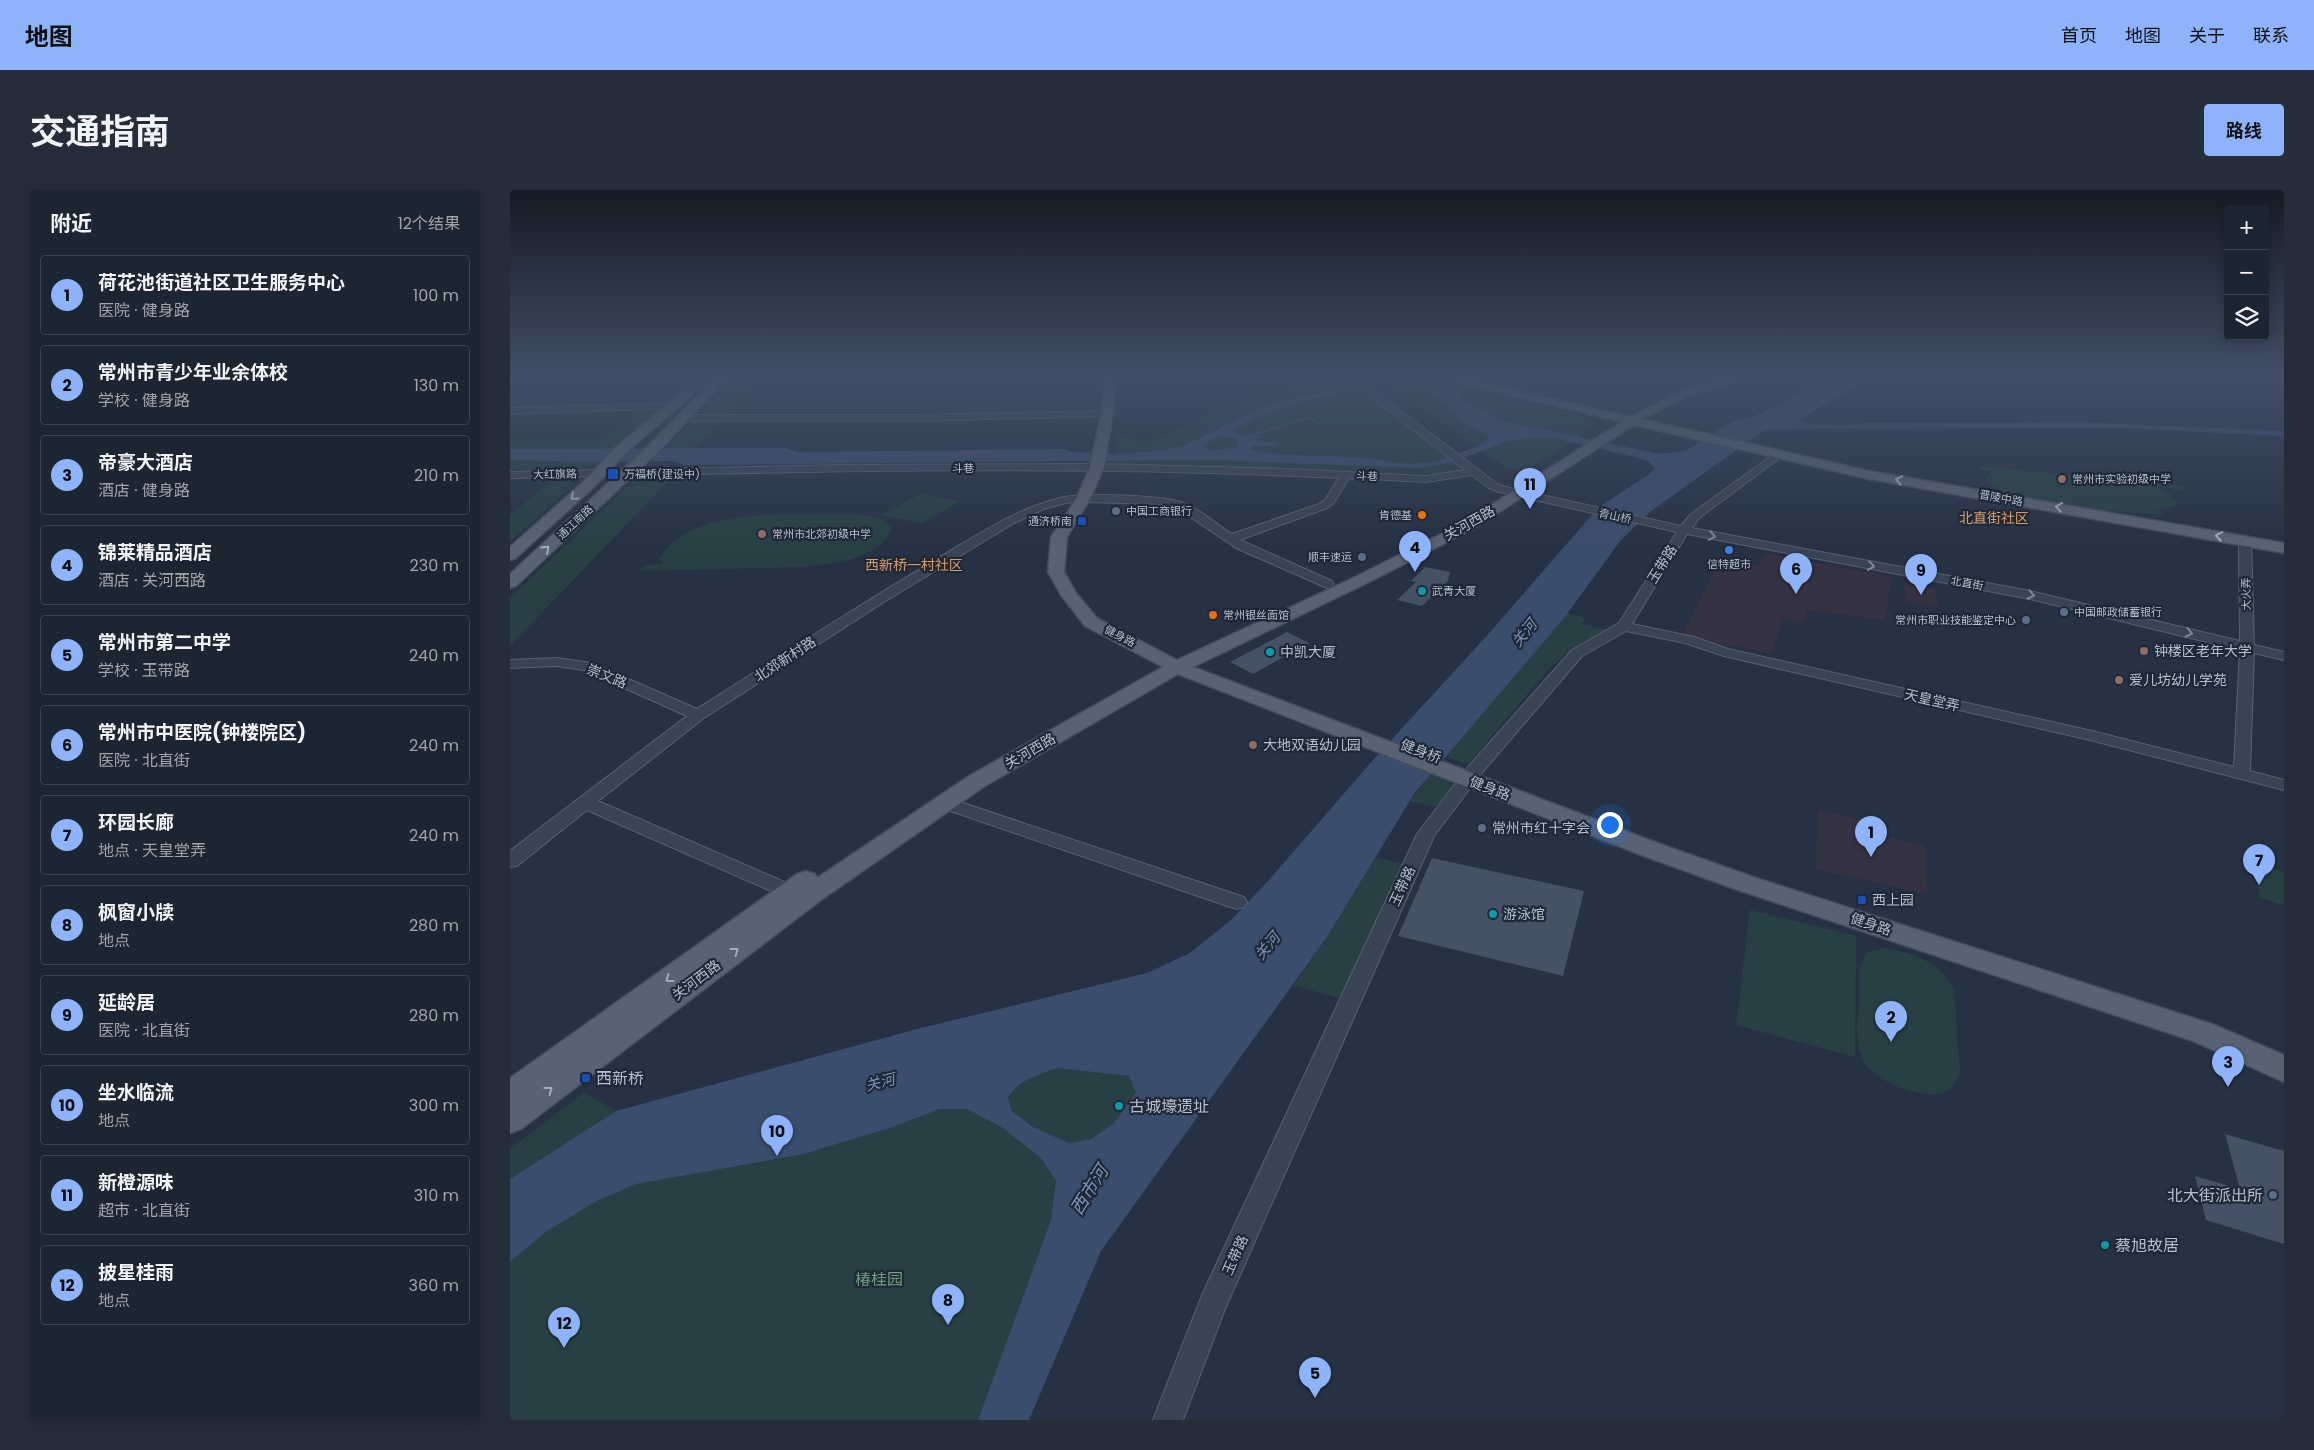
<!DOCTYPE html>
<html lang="zh">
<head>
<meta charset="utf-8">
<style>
  :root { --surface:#1c2532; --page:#252d3a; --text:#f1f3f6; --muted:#a0a5ac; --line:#3a424d; --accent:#8eb3fb }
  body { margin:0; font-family:Poppins,"Noto Sans SC",sans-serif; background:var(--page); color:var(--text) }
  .controls { position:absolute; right:15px; top:15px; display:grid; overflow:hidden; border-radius:5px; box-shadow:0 2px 12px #0003 }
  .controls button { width:45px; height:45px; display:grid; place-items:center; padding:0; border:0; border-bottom:1px solid var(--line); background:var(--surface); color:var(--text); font:25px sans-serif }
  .you { position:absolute; left:1099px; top:634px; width:18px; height:18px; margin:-12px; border:4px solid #fff; border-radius:50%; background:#1a73e8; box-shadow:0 0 0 8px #1a73e833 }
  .badge { display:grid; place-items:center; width:32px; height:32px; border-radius:50%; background:var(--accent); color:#111; font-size:16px; font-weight:700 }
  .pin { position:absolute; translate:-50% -41px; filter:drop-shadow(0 1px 2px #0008) }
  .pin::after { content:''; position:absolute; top:26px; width:18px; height:15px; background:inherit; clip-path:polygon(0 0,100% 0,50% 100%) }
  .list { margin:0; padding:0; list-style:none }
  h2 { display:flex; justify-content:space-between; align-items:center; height:65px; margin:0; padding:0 20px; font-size:21px }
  h2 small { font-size:16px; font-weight:400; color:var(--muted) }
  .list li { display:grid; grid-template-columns:32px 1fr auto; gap:15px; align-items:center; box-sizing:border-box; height:80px; margin:0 10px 10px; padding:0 10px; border:1px solid var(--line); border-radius:5px }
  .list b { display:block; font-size:19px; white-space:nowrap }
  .list p { margin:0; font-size:16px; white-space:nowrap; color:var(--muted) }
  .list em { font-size:16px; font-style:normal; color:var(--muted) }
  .icon { flex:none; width:28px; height:28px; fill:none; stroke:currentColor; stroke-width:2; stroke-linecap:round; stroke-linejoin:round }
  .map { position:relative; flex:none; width:1774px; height:1230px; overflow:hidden; border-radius:5px }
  header { display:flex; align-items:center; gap:30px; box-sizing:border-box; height:70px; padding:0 25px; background:var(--accent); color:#111 }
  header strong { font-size:24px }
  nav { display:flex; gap:28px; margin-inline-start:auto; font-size:18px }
  .intro { display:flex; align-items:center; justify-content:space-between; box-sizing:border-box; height:120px; padding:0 30px }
  h1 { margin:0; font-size:35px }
  .button { padding:12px 22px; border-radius:5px; background:var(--accent); color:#111; font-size:18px; font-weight:700 }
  main { display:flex; gap:30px; padding:0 30px }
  aside { flex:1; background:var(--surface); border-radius:5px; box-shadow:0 2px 12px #0003 }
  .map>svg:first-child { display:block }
</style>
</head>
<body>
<header>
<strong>地图</strong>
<nav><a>首页</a><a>地图</a><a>关于</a><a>联系</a></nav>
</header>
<div class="intro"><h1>交通指南</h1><a class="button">路线</a></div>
<main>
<aside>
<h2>附近<small>12个结果</small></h2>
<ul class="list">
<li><span class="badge">1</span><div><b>荷花池街道社区卫生服务中心</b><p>医院 · 健身路</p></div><em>100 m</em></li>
<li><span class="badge">2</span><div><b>常州市青少年业余体校</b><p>学校 · 健身路</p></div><em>130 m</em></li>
<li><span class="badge">3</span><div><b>帝豪大酒店</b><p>酒店 · 健身路</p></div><em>210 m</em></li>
<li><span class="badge">4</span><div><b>锦莱精品酒店</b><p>酒店 · 关河西路</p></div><em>230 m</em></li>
<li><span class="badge">5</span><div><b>常州市第二中学</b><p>学校 · 玉带路</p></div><em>240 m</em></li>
<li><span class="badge">6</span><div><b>常州市中医院(钟楼院区)</b><p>医院 · 北直街</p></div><em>240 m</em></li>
<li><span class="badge">7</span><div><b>环园长廊</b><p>地点 · 天皇堂弄</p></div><em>240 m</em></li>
<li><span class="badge">8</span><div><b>枫窗小牍</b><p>地点</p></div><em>280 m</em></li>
<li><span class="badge">9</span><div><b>延龄居</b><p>医院 · 北直街</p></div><em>280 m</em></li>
<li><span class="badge">10</span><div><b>坐水临流</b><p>地点</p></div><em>300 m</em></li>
<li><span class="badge">11</span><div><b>新橙源味</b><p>超市 · 北直街</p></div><em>310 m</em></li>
<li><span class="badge">12</span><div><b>披星桂雨</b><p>地点</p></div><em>360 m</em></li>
</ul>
</aside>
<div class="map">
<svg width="1774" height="1230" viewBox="0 0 1774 1230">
  <rect width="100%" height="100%" fill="#263143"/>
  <path fill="#353343" d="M 1255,363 L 1382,387 L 1375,430 L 1297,420 L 1294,432 L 1273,430 L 1262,464 L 1172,445 L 1210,369 L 1249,376 Z
    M 1394,394 L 1425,398 L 1429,416 L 1396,412 Z
    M 1308,620 L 1356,631 L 1355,642 L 1415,656 L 1418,704 L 1305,679 Z"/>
  <path fill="#284044" d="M 833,184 L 954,279 L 929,284 L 604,274 L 608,245 L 639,252 L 700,224 L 739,209 L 813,191 L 806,185 Z
    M 228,185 L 254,185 L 235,209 L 217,224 L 189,224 Z
    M 867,185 L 900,185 L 1074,226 L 1083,231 L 1085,236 L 1017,280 L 997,278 Z
    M 130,220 L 145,223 L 88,274 L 66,280 L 0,281 L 0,251 L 94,250 Z
    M 212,228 L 184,258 L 152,260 L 183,231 Z
    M 1469,276 L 1673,296 L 1676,300 L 1647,297 L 1657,302 L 1666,312 L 1665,316 L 1646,321 L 1653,322 L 1655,325 C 1625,323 1485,315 1476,288 L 1482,281 L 1471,280 Z
    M 140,284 L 165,284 L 0,456 L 0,408 L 125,289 Z
    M 41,291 L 62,292 L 62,297 L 0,352 L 0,326 Z
    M 411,304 L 451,311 L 412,333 L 370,325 Z
    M 348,324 C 361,326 373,327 382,338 C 373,369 320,374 293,377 L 128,381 L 136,375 L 153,374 L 149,369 C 178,314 295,325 348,324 Z
    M 1057,423 L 1076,428 L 1072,434 L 1097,440 L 1059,460 L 1036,482 L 959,573 L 953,573 L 936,566 Z
    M 921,584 L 940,591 L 941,597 L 926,617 L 900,611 Z
    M 866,667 L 893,674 L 831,809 L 784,795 L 817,747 Z
    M 1742,674 L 1774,682 L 1774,715 L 1750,708 Z
    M 1240,720 L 1346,746 L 1345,867 L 1226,835 Z
    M 1376,758 L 1400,764 L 1421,773 L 1434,784 L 1444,798 L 1450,883 C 1446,892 1443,899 1433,903 C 1411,910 1363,891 1353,870 C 1344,852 1348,828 1349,809 C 1349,790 1346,779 1357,762 Z
    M 547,878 L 619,886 L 626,903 L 603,934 L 581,949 L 559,953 L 523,937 L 502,921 L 498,908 C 508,890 528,885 547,878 Z
    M 74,902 L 106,921 L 0,989 L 0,959 Z
    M 430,919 L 457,919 L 491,937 L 530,967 L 546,991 L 541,1030 L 468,1230 L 0,1230 L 0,1072 L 37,1041 L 87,1011 L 126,994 L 295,964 L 386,936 Z"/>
  <path fill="#3b4d6c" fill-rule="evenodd" d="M 901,184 L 925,185 L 951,206 L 948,207 L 953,210 L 994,231 L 1149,264 L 1175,261 L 1221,232 L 1245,226 L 1281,209 L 1323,184 L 1362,185 L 1288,231 C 1297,235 1342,237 1352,233 L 1570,232 L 1774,241 L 1774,246 L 1608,238 L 1263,239 L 1253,241 L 1140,322 L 1111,350 L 1054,428 L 904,604 L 817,747 L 591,1061 L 519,1230 L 468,1230 L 541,1030 L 546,991 L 530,967 L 491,937 L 457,919 L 430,919 L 386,936 L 294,964 L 126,994 L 87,1011 L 37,1041 L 0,1072 L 0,989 L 106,921 L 407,839 L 637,783 L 680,763 L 721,730 L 759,690 L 863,570 L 982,440 L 1080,327 L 1092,315 L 1141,283 L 1145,278 L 1138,271 L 1125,267 L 1049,249 L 1020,248 L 997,251 L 940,273 L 909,278 L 703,270 L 174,275 L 163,271 L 87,272 L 0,270 L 0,259 L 275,258 L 287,262 L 554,259 L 562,262 L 612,264 L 656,260 L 677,254 L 754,217 L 774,210 L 880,187 L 903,187 ZM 886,190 C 913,189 929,208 949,224 L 944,227 L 947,230 L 977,244 L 978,250 C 970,256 959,259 950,263 C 903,283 884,269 838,267 C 806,265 770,267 739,259 L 742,256 L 763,256 L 772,254 C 762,251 757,254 746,250 L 750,248 L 746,245 L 798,229 L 809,234 L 813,233 L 798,227 L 735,246 L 722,241 L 746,228 L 783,214 ZM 713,246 L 726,249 L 729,257 L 701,261 L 693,256 L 706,247 ZM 547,878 L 619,886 L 626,903 L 603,934 L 581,949 L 559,953 L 523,937 L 502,921 L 498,908 C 508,890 528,885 547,878 Z"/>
  <path fill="#455165" d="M 915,377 L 940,382 L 938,391 L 912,416 L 887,410 L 906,392 L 901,391 Z
    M 777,442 L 799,453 L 743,484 L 720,472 Z
    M 922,668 L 1074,701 L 1053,786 L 888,746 Z
    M 1715,944 L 1774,961 L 1774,1054 L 1696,1030 L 1685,986 L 1730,999 Z"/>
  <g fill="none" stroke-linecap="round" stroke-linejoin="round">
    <defs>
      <path id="minor" d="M 837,184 L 846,184 L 857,195 L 987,294 L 996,297 L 1171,336 L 1181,324 L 1268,261 L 1272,262 L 1272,266 L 1189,328 L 1182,338 L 1520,401 L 1730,451 L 1729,351 L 1731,348 L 1739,348 L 1741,351 L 1744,455 L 1774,462 L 1774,470 L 1744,463 L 1740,581 L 1774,590 L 1774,600 L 1580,550 L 1214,466 L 1175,453 L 1116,441 L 1072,466 L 970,585 L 924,646 L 715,1119 L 673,1230 L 643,1230 L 692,1105 L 907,644 L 958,577 L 1062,460 L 1109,433 L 1167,342 L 989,302 L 979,298 L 962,285 L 916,292 L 839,288 L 823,314 L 817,318 L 730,350 L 822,391 L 823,394 L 822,397 L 817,398 L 726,358 L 667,318 L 650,314 L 573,312 L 556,313 L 534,319 L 504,333 L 374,412 L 194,528 L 88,611 L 286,697 L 289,702 L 286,707 L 279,709 L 77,620 L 7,676 L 0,677 L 0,661 L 177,526 L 74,480 L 46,476 L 0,478 L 0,470 L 46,468 L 82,473 L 187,519 C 266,469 344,418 425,370 C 466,346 506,318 554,307 C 575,303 654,305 674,313 C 691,320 707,335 722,344 L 809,314 L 815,310 L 829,288 C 553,274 276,282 0,288 L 0,282 L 334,275 L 587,274 L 778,279 L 916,286 L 955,280 L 851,199 ZM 1177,344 L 1520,409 L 1730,460 L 1724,577 L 1582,541 L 1218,459 L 1184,447 L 1122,434 Z
        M 947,184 L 955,184 L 956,186 L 952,189 Z
        M 164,213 L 169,216 L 167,218 L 0,224 L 0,218 Z
        M 597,221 L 600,222 L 600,226 L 405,231 L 172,231 L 167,228 L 172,225 L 405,225 Z
        M 435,607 L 734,707 L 737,712 L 734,717 L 727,719 L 720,717 L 429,617 L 426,613 L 429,609 Z"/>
      <path id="major" d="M 209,184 L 221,184 L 148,262 L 6,396 L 0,398 L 0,384 L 138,256 Z
        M 596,184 L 606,184 L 603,224 L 594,277 L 580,309 L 557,347 L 554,382 L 566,403 L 587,428 L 667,470 L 843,388 L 953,333 L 1112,232 L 914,184 L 935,184 L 1120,227 L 1170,202 L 1228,184 L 1246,184 L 1178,206 L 1132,229 L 1359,281 L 1774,353 L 1774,363 L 1359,289 L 1124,235 L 963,339 L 855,394 L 683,477 L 1150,654 L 1243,687 L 1702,834 L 1774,865 L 1774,892 L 1683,851 L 1225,699 L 1134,666 L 668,484 L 475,596 L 311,710 L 11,939 L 0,943 L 0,888 L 287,684 L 296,681 L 305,684 L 307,688 L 459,586 L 653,477 L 575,436 L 551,405 L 538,382 L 541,347 L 566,309 L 580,277 L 591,224 Z
        M 178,200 L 182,201 L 184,203 L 182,205 L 117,262 L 84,297 L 6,368 L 0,370 L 0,357 L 74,291 L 107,256 L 174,201 Z"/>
    </defs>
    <use href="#minor" stroke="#586170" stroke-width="2"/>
    <use href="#major" stroke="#444c5c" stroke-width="3"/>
    <use href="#minor" fill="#3a4353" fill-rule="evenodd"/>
    <use href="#major" fill="#586273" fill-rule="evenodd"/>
  </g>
  <defs><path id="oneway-chevron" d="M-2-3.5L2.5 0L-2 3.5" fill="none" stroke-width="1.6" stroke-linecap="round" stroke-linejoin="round" transform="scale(1.25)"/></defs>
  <g stroke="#a4acba">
    <use href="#oneway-chevron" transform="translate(1389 290) rotate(-170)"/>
    <use href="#oneway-chevron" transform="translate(64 307) rotate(138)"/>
    <use href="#oneway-chevron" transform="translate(1549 317) rotate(-170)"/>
    <use href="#oneway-chevron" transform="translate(1709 346) rotate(-170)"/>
    <use href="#oneway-chevron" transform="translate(36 359) rotate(-43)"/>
    <use href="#oneway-chevron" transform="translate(225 761) rotate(-37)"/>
    <use href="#oneway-chevron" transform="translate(159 789) rotate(144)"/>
    <use href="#oneway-chevron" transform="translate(39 900) rotate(-37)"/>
  </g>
  <g stroke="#7f8796">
    <use href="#oneway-chevron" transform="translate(1202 346) rotate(11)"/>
    <use href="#oneway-chevron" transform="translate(1361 376) rotate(10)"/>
    <use href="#oneway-chevron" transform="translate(1521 405) rotate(12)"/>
    <use href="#oneway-chevron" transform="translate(1679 443) rotate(13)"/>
  </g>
  <linearGradient id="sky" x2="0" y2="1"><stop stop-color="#151b25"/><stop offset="0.52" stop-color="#414e66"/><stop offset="1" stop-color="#414e66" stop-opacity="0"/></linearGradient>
  <rect width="1774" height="357" fill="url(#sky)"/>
  <g fill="#1a4fb4" stroke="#1f2838" stroke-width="2">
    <rect x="97" y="278" width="12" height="12" rx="2.5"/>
    <rect x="567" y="326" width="10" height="10" rx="2.5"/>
    <rect x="1347" y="705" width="10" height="10" rx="2.5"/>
    <rect x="71" y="883" width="10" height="10" rx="2.5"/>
  </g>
  <g fill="#8d6e63" stroke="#1f2838" stroke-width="2">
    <circle cx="1552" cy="289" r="5"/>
    <circle cx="252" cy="344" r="5"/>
    <circle cx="1634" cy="461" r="5"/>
    <circle cx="1609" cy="490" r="5"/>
    <circle cx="743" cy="555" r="5"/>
  </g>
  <g fill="#5c6f8a" stroke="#1f2838" stroke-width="2">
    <circle cx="606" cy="321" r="5"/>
    <circle cx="852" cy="367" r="5"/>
    <circle cx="1554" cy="422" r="5"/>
    <circle cx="1516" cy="430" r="5"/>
    <circle cx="972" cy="638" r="5"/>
    <circle cx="1763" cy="1005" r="5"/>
  </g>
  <g fill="#e8710a" stroke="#1f2838" stroke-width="2">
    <circle cx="912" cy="325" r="5"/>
    <circle cx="703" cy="425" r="5"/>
  </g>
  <circle fill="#3f7fe0" stroke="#1f2838" stroke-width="2" cx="1219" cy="360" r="5"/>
  <g fill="#0f9aa8" stroke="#1f2838" stroke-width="2">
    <circle cx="912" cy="401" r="5"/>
    <circle cx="760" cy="462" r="5"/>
    <circle cx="983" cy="724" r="5"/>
    <circle cx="609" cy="916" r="5"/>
    <circle cx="1595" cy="1055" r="5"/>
  </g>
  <g text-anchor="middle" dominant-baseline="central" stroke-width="4.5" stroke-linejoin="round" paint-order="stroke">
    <g font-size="11" fill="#b7bfcc" stroke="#1f2838">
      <text x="453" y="278">斗巷</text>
      <text transform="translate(45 284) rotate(-1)">大红旗路</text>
      <text transform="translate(857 286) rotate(3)">斗巷</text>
      <text transform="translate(1491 308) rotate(10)">晋陵中路</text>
      <text transform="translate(1105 326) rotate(12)">青山桥</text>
      <text transform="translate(65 332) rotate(-43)">通江南路</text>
      <text transform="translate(1457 393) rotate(10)">北直街</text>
      <text transform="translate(1736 404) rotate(-91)">大火弄</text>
      <text transform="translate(610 446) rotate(27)">健身路</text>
    </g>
    <g font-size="11" fill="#b7bfcc" stroke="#1f2838" text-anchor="start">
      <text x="114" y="284">万福桥(建设中)</text>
      <text x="1562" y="289">常州市实验初级中学</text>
      <text x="616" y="321">中国工商银行</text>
      <text x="902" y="325" text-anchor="end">肯德基</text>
      <text x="562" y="331" text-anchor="end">通济桥南</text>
      <text x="262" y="344">常州市北郊初级中学</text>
      <text x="842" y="367" text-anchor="end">顺丰速运</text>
      <text x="1219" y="374" text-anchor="middle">信特超市</text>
      <text x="922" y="401">武青大厦</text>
      <text x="1564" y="422">中国邮政储蓄银行</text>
      <text x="713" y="425">常州银丝面馆</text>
      <text x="1506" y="430" text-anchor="end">常州市职业技能鉴定中心</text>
    </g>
    <g font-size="14" fill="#da9d65" stroke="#1f2838">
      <text x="1484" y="328">北直街社区</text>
      <text x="404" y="375">西新桥一村社区</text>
    </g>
    <g font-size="14" fill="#b7bfcc" stroke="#1f2838">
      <text transform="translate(959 333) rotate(-29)">关河西路</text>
      <text transform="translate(1152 374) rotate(-58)">玉带路</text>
      <text transform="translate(275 469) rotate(-33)">北郊新村路</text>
      <text transform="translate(97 486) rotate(22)">崇文路</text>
      <text transform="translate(1422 510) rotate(13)">天皇堂弄</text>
      <text transform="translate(520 561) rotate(-30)">关河西路</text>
      <text transform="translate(911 561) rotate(21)">健身桥</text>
      <text transform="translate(980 598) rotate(21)">健身路</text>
      <text transform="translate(892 696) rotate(-65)">玉带路</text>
      <text transform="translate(1361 734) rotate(18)">健身路</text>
      <text transform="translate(186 790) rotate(-37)">关河西路</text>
      <text transform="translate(725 1065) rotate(-66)">玉带路</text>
    </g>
    <g font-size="14" fill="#b7bfcc" stroke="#1f2838" text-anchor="start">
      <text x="1644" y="461">钟楼区老年大学</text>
      <text x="770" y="462">中凯大厦</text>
      <text x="1619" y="490">爱儿坊幼儿学苑</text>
      <text x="753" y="555">大地双语幼儿园</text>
      <text x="982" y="638">常州市红十字会</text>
      <text x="1362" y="710">西上园</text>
      <text x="993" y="724">游泳馆</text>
    </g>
    <g font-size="15" font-style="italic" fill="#7e93b4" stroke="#1f2838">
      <text transform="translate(1014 443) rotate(-51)">关河</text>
      <text transform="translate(757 756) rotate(-51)">关河</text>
      <text transform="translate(370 892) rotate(-14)">关河</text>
    </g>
    <g font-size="16" fill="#b7bfcc" stroke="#1f2838" text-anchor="start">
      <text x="86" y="888">西新桥</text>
      <text x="619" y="916">古城壕遗址</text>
      <text x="1753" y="1005" text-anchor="end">北大街派出所</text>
      <text x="1605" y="1055">蔡旭故居</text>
    </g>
    <g font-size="16" fill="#6e9e7b" stroke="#1f2838">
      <text x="369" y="1089">椿桂园</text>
    </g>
    <g font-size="18" font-style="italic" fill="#7e93b4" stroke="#1f2838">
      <text transform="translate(579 1000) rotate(-58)">西市河</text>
    </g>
  </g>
</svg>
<div class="controls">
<button>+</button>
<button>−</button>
<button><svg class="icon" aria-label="layers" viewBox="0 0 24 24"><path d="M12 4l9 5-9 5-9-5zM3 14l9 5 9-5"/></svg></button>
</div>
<div class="you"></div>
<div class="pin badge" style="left:1361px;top:667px">1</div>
<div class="pin badge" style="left:1381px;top:852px">2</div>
<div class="pin badge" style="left:1718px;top:897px">3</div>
<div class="pin badge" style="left:905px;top:382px">4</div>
<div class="pin badge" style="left:805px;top:1208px">5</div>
<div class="pin badge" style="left:1286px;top:404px">6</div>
<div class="pin badge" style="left:1749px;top:695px">7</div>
<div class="pin badge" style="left:438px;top:1135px">8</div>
<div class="pin badge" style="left:1411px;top:405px">9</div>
<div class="pin badge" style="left:267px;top:966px">10</div>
<div class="pin badge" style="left:1020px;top:319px">11</div>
<div class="pin badge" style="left:54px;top:1158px">12</div>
</div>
</main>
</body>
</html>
